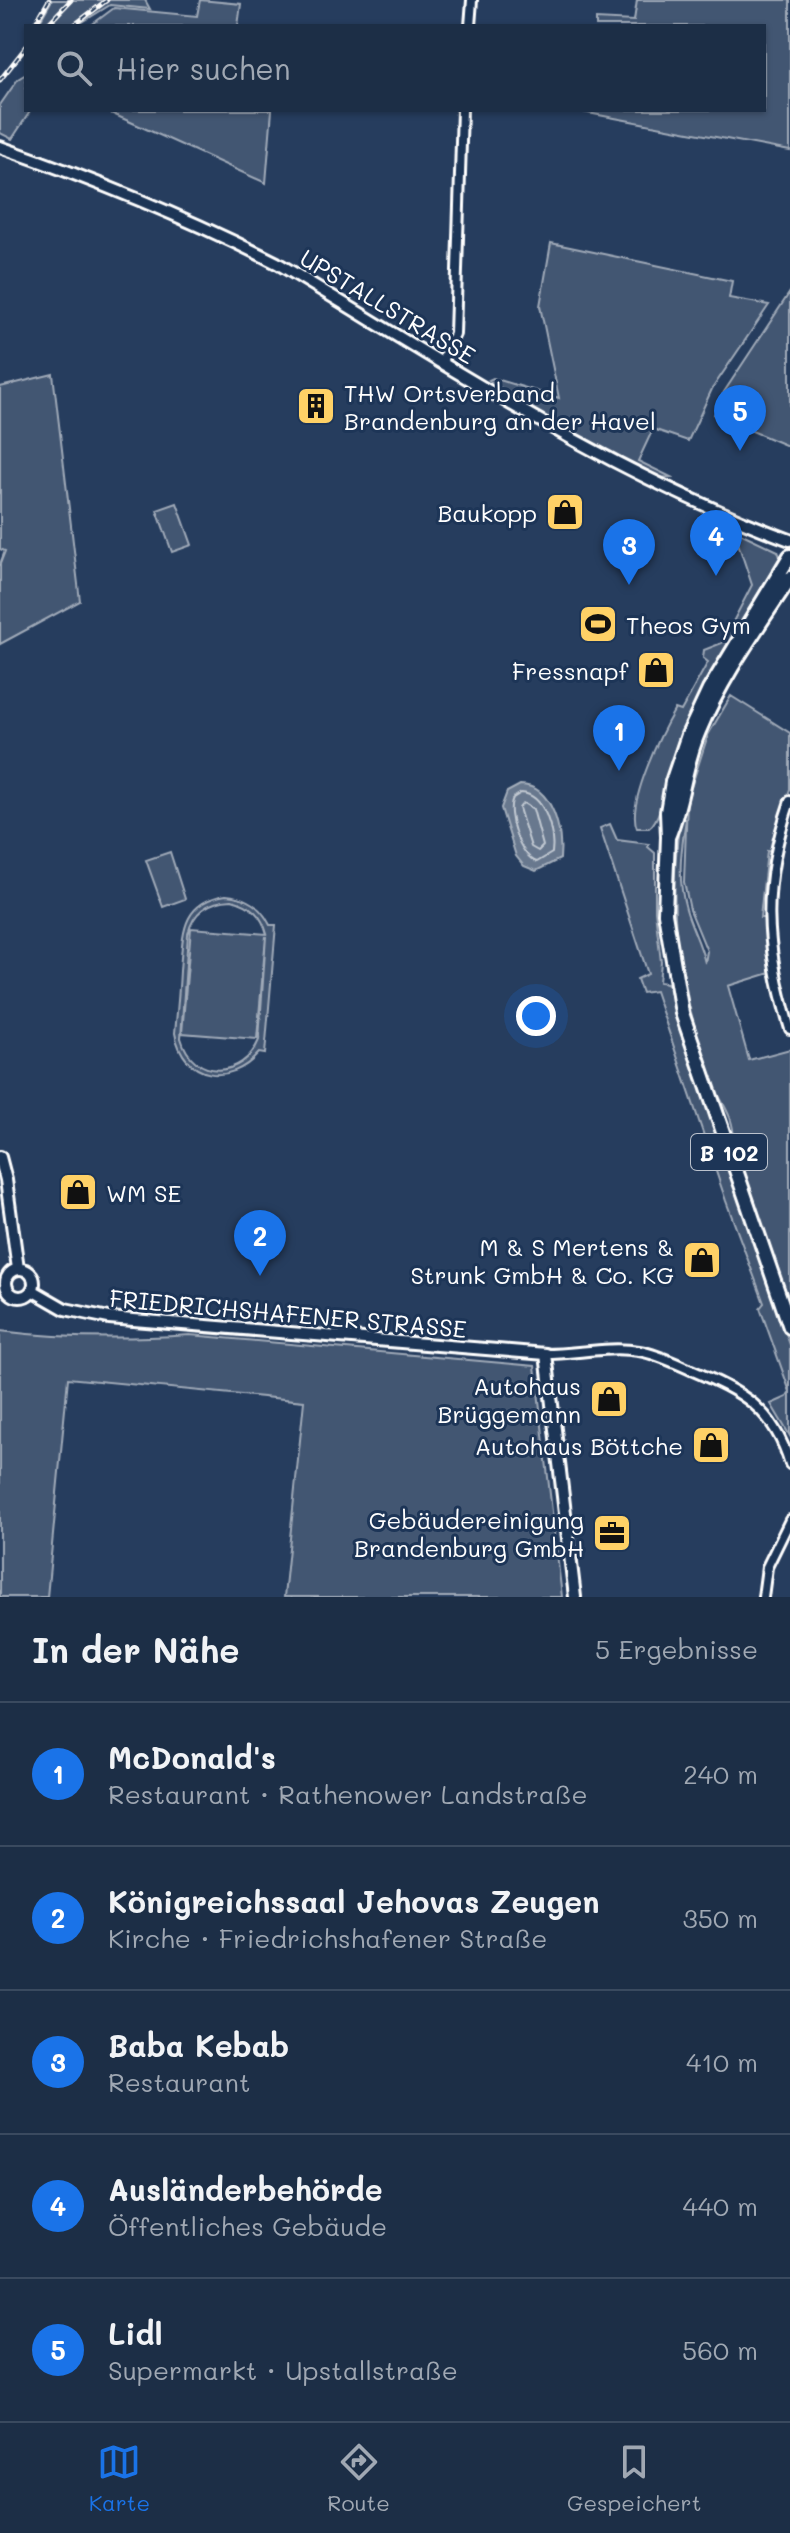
<!DOCTYPE html>
<html lang="de">
<head>
<meta charset="utf-8">
<style>
  :root { --surface:#1c2e46; --page:#25364d; --text:#f1f3f6; --muted:#a0a8b3; --line:#3a4a5f; --accent:#1a73e8 }
  body { margin:0; font-family:Mali,sans-serif; background:var(--page); color:var(--text) }
  .you { position:absolute; left:536px; top:1016px; width:28px; height:28px; margin:-20px; border:6px solid #fff; border-radius:50%; background:#1a73e8; box-shadow:0 0 0 12px #1a73e833 }
  .badge { display:grid; place-items:center; width:52px; height:52px; border-radius:50%; background:var(--accent); color:#fff; font-size:26px; font-weight:700 }
  .pin { position:absolute; translate:-50% -66px; filter:drop-shadow(0 2px 4px #0008) }
  .pin::after { content:''; position:absolute; top:42px; width:28px; height:24px; background:inherit; clip-path:polygon(0 0,100% 0,50% 100%) }
  .list { margin:0; padding:0; list-style:none }
  h2 { display:flex; justify-content:space-between; align-items:center; height:104px; margin:0; padding:0 32px; font-size:34px }
  h2 small { font-size:26px; font-weight:400; color:var(--muted) }
  .list li { display:grid; grid-template-columns:52px 1fr auto; gap:24px; align-items:center; box-sizing:border-box; height:144px; padding:0 32px; border-top:2px solid var(--line) }
  .list b { display:block; font-size:30px; white-space:nowrap }
  .list p { margin:0; font-size:26px; white-space:nowrap; color:var(--muted) }
  .list em { font-size:26px; font-style:normal; color:var(--muted) }
  .icon { flex:none; width:44px; height:44px; fill:none; stroke:currentColor; stroke-width:2; stroke-linecap:round; stroke-linejoin:round }
  .map { position:relative; flex:none; width:790px; height:1597px; overflow:hidden }
  .search { position:absolute; background:var(--surface); box-shadow:0 2px 6px #0004; left:24px; right:24px; top:24px; height:88px; display:flex; align-items:center; gap:20px; box-sizing:border-box; padding:0 28px; border-radius:0px; color:var(--muted); font-size:30px }
  .sheet { height:824px; background:var(--surface) }
  nav { display:flex; justify-content:space-around; align-items:center; box-sizing:border-box; height:112px; border-top:2px solid var(--line); background:var(--surface); font-size:22px; color:var(--muted) }
  nav a { display:grid; justify-items:center; gap:4px }
  nav .on { color:var(--accent) }
  .map>svg:first-child { display:block }
</style>
</head>
<body>
<div class="map">
<svg width="790" height="1597" viewBox="0 0 790 1597">
  <rect width="100%" height="100%" fill="#263d5e"/>
  <filter id="ink" filterUnits="userSpaceOnUse"><feTurbulence type="fractalNoise" baseFrequency=".0125" numOctaves="2"/><feDisplacementMap in="SourceGraphic" scale="16" xChannelSelector="R" yChannelSelector="G"/><feConvolveMatrix kernelMatrix="1 2 1 2 8 2 1 2 1" color-interpolation-filters="sRGB"/></filter>
  <g filter="url(#ink)">
    <path fill="#425672" stroke="#a0aab8" stroke-width="2" fill-rule="evenodd" d="M 52,0 L 145,0 L 150,9 L 110,5 L 76,26 L 37,26 Z
      M 200,0 L 241,4 L 238,26 L 90,26 L 114,8 L 197,16 Z
      M 637,0 L 790,0 L 790,151 L 572,110 L 764,110 L 764,26 L 596,26 L 596,19 L 634,21 Z
      M 26,74 L 26,110 L 31,110 L 12,139 L 0,133 L 0,105 L 18,79 Z
      M 104,110 L 272,110 L 266,183 Z
      M 551,243 L 732,281 L 729,298 L 769,305 L 712,389 L 688,441 L 653,429 L 638,461 L 671,477 L 658,478 L 561,429 L 562,422 L 556,420 L 553,425 L 489,380 L 493,378 L 559,398 L 540,306 Z
      M 790,292 L 790,447 L 714,415 L 724,392 Z
      M 53,374 L 80,601 L 0,644 L 0,564 L 5,551 L 0,549 L 0,387 Z
      M 177,503 L 192,545 L 172,552 L 157,510 Z
      M 738,532 L 778,551 L 780,557 C 743,620 702,679 676,747 C 669,766 663,819 649,828 L 637,828 C 626,804 662,731 675,709 L 681,711 L 708,662 L 703,658 L 704,650 L 722,643 L 752,585 L 736,537 Z
      M 731,696 L 790,733 L 790,789 L 778,824 L 773,852 L 767,851 L 760,918 L 765,918 L 766,949 L 770,973 L 728,986 L 749,1060 L 790,1049 L 790,1307 L 734,1142 C 734,1113 721,1104 711,1080 C 707,1070 705,1060 702,1050 C 675,967 668,905 680,819 L 686,819 C 681,851 677,878 686,909 C 691,927 701,944 705,963 L 707,951 L 690,910 L 684,882 L 687,800 L 708,735 Z
      M 610,824 L 617,840 L 649,844 L 648,847 L 655,853 L 655,911 L 661,962 L 659,982 L 667,983 L 671,990 L 677,1018 L 790,1345 L 790,1436 L 771,1404 L 787,1397 L 790,1392 L 760,1308 L 764,1303 L 726,1201 L 655,991 L 642,993 L 637,979 L 648,974 L 600,828 Z
      M 170,852 L 185,899 L 163,907 L 146,860 Z
      M 226,895 C 247,897 261,906 270,925 L 276,925 L 265,1054 L 259,1053 C 230,1087 183,1080 175,1033 C 177,1013 179,992 180,971 C 183,934 181,902 226,895 ZM 232,900 C 251,905 262,915 267,934 L 191,928 L 182,1033 L 257,1039 L 266,936 L 259,1040 C 243,1079 193,1081 181,1038 L 188,934 C 193,912 209,901 232,900 Z
      M 0,1331 C 63,1339 127,1339 190,1335 L 535,1366 L 562,1597 L 284,1597 L 304,1401 L 68,1378 L 47,1597 L 0,1597 Z"/>
    <path fill="#67788e" stroke="#a4aebb" stroke-width="2" d="M 520,785 C 553,785 563,832 560,859 L 536,871 L 524,866 L 516,856 L 501,808 L 507,792 Z"/>
    <g fill="none" stroke-linecap="round" stroke-linejoin="round">
      <path stroke="#c2c9d2" stroke-width="2" d="M 521,793 C 545,794 555,833 552,853 L 537,862 C 520,857 505,813 513,798 Z
        M 523,803 L 533,809 L 543,846 L 538,851 L 531,847 L 519,808 Z"/>
      <defs>
        <path id="minor" d="M 470,26 L 472,0
          M 442,361 L 455,334 L 462,110
          M 790,801 C 761,886 764,945 790,1029
          M 546,1354 C 576,1354 609,1346 639,1351 C 657,1354 675,1363 691,1370 C 742,1392 773,1407 790,1464
          M 763,1597 L 767,1567 L 790,1520"/>
        <path id="tertiary" d="M 0,147 C 95,180 186,217 277,263 C 444,363 606,472 790,540
          M 0,1157 L 6,1180 L 18,1269
          M6 1283a14 14 0 1 1 28 0a14 14 0 1 1-28 0Z
          M 32,1290 L 65,1309 L 109,1318 L 546,1354 L 575,1597"/>
        <path id="primary" d="M 790,556 L 709,690 L 688,735 L 672,782 L 667,812 L 668,837 L 665,913 L 682,1013 L 790,1327
          M 668,837 C 683,803 684,765 699,731 C 722,676 758,627 790,578"/>
      </defs>
      <use href="#minor" stroke="#fff" stroke-width="14"/>
      <use href="#tertiary" stroke="#fff" stroke-width="16"/>
      <use href="#primary" stroke="#fff" stroke-width="18"/>
      <use href="#minor" stroke="#1d3557" stroke-width="8"/>
      <use href="#tertiary" stroke="#1d3557" stroke-width="10"/>
      <use href="#primary" stroke="#1d3557" stroke-width="12"/>
      <defs>
        <path id="rail" d="M 34,26 L 49,0
          M 46,26 L 71,0
          M 73,26 L 107,0
          M 0,80 L 26,47"/>
      </defs>
      <use href="#rail" stroke="#fff" stroke-width="5"/>
      <use href="#rail" stroke="#1d3557" stroke-width="2" stroke-dasharray="6" stroke-linecap="butt"/>
    </g>
  </g>
  <defs>
    <symbol id="building-square" viewBox="-11 -11 22 22"><rect x="-9" y="-9" width="18" height="18" rx="4" fill="#ffd166" stroke="#1d3557"/><path d="M-4-6H4V6H1V3H-1V6H-4ZM-2.5-4.3h1.7v1.8h-1.7ZM.8-4.3h1.7v1.8H.8ZM-2.5-1h1.7V.8h-1.7ZM.8-1h1.7V.8H.8Z" fill="#111"/></symbol>
    <symbol id="shop-square" viewBox="-11 -11 22 22"><rect x="-9" y="-9" width="18" height="18" rx="4" fill="#ffd166" stroke="#1d3557"/><path d="M-5-2.5h2.3a2.7 3.5 0 0 1 5.4 0H5L5.5 6h-11ZM-1.5-2.5h3a1.5 2.3 0 0 0-3 0Z" fill="#111"/></symbol>
    <symbol id="stadium-square" viewBox="-11 -11 22 22"><rect x="-9" y="-9" width="18" height="18" rx="4" fill="#ffd166" stroke="#1d3557"/><path d="M0-5a6.5 5 0 1 0 0 10a6.5 5 0 1 0 0-10ZM-3.5-1.8h7v3.6h-7Z" fill="#111"/></symbol>
    <symbol id="office-square" viewBox="-11 -11 22 22"><rect x="-9" y="-9" width="18" height="18" rx="4" fill="#ffd166" stroke="#1d3557"/><path d="M-6-3h4V-5.5h4V-3h4V5H-6ZM-1-4.5V-3h2v-1.5ZM-6 0V1H6V0Z" fill="#111"/></symbol>
  </defs>
  <g fill-rule="evenodd">
    <use href="#building-square" x="294" y="384" width="44" height="44"/>
    <use href="#shop-square" x="543" y="490" width="44" height="44"/>
    <use href="#stadium-square" x="576" y="602" width="44" height="44"/>
    <use href="#shop-square" x="634" y="648" width="44" height="44"/>
    <use href="#shop-square" x="56" y="1170" width="44" height="44"/>
    <use href="#shop-square" x="680" y="1238" width="44" height="44"/>
    <use href="#shop-square" x="587" y="1377" width="44" height="44"/>
    <use href="#shop-square" x="689" y="1423" width="44" height="44"/>
    <use href="#office-square" x="590" y="1511" width="44" height="44"/>
  </g>
  <g text-anchor="middle" dominant-baseline="central" stroke-width="6" stroke-linejoin="round" paint-order="stroke">
    <rect fill="#1d3557" stroke="#bbc2cd" stroke-width="2" x="691" y="1134" width="76" height="36" rx="6"/>
    <g font-size="22" font-weight="bold" fill="#fff">
      <text x="729" y="1152">B 102</text>
    </g>
    <g font-size="24" fill="#fff" stroke="#1d3557">
      <text transform="translate(388 306) rotate(31)">UPSTALLSTRASSE</text>
      <text transform="translate(288 1313) rotate(5)">FRIEDRICHSHAFENER STRASSE</text>
    </g>
    <g font-size="24" fill="#fff" stroke="#1d3557" text-anchor="end">
      <text x="344" y="392" text-anchor="start">THW Ortsverband<tspan x="344" dy="28">Brandenburg an der Havel</tspan></text>
      <text x="537" y="512">Baukopp</text>
      <text x="626" y="624" text-anchor="start">Theos Gym</text>
      <text x="628" y="670">Fressnapf</text>
      <text x="106" y="1192" text-anchor="start">WM SE</text>
      <text x="674" y="1246">M &amp; S Mertens &amp;<tspan x="674" dy="28">Strunk GmbH &amp; Co. KG</tspan></text>
      <text x="581" y="1385">Autohaus<tspan x="581" dy="28">Brüggemann</tspan></text>
      <text x="683" y="1445">Autohaus Böttche</text>
      <text x="584" y="1519">Gebäudereinigung<tspan x="584" dy="28">Brandenburg GmbH</tspan></text>
    </g>
  </g>
</svg>
<div class="you"></div>
<div class="pin badge" style="left:619px;top:771px">1</div>
<div class="pin badge" style="left:260px;top:1276px">2</div>
<div class="pin badge" style="left:629px;top:585px">3</div>
<div class="pin badge" style="left:716px;top:576px">4</div>
<div class="pin badge" style="left:740px;top:451px">5</div>
<div class="search"><svg class="icon" aria-label="search" viewBox="0 0 24 24"><circle cx="10" cy="10" r="6"/><path d="M15 15l6 6"/></svg>Hier suchen</div>
</div>
<section class="sheet">
<h2>In der Nähe<small>5 Ergebnisse</small></h2>
<ul class="list">
<li><span class="badge">1</span><div><b>McDonald's</b><p>Restaurant · Rathenower Landstraße</p></div><em>240 m</em></li>
<li><span class="badge">2</span><div><b>Königreichssaal Jehovas Zeugen</b><p>Kirche · Friedrichshafener Straße</p></div><em>350 m</em></li>
<li><span class="badge">3</span><div><b>Baba Kebab</b><p>Restaurant</p></div><em>410 m</em></li>
<li><span class="badge">4</span><div><b>Ausländerbehörde</b><p>Öffentliches Gebäude</p></div><em>440 m</em></li>
<li><span class="badge">5</span><div><b>Lidl</b><p>Supermarkt · Upstallstraße</p></div><em>560 m</em></li>
</ul>
</section>
<nav>
<a class="on"><svg class="icon" aria-label="map" viewBox="0 0 24 24"><path d="M3 6l6-2 6 2 6-2v14l-6 2-6-2-6 2zM9 4v14M15 6v14"/></svg>Karte</a>
<a><svg class="icon" aria-label="directions" viewBox="0 0 24 24"><path d="M12 3l9 9-9 9-9-9zM9 14v-3h6M13 9l2 2-2 2"/></svg>Route</a>
<a><svg class="icon" aria-label="saved" viewBox="0 0 24 24"><path d="M7 4h10v16l-5-4-5 4z"/></svg>Gespeichert</a>
</nav>
</body>
</html>
